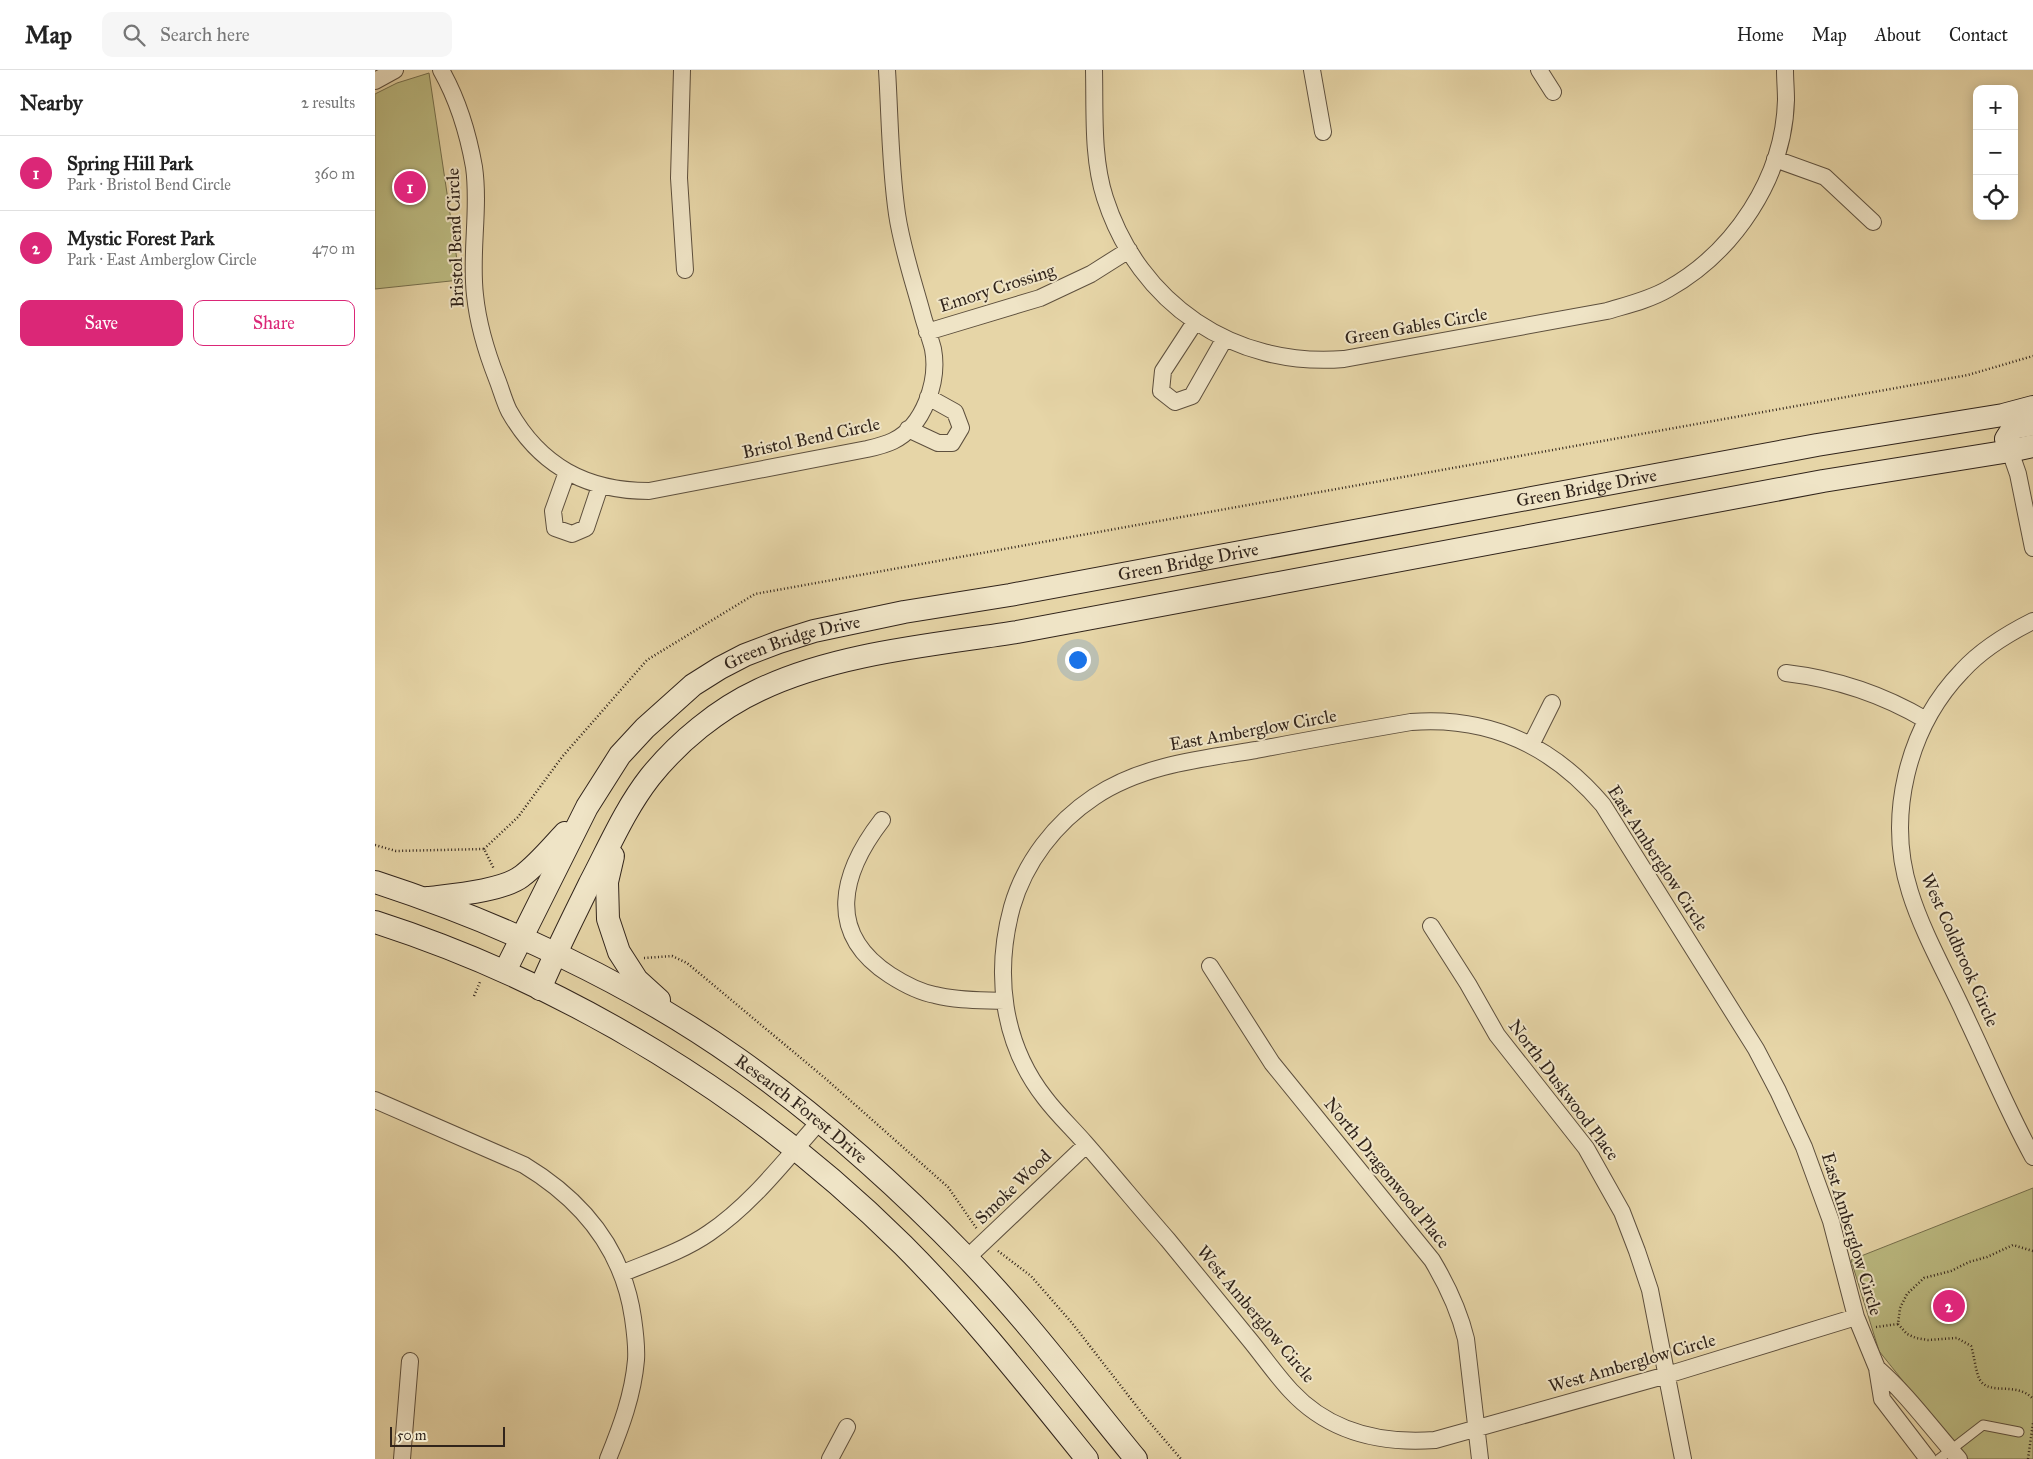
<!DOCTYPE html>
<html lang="en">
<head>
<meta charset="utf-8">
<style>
  :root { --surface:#fff; --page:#f6f6f6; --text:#222; --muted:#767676; --line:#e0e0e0; --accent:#db2777 }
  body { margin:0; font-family:"IM FELL Great Primer",serif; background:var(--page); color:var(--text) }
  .controls { position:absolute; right:15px; top:15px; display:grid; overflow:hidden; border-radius:10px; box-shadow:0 2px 12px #0003 }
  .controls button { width:45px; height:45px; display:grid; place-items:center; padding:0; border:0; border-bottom:1px solid var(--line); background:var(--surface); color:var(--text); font:25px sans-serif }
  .scale { position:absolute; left:15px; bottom:12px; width:115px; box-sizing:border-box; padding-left:5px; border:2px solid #31241b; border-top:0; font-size:14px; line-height:18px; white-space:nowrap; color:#31241b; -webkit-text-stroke:4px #efe4c6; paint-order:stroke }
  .you { position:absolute; left:702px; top:589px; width:18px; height:18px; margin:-12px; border:4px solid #fff; border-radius:50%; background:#1a73e8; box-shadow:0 0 0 8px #1a73e833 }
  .badge { display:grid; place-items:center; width:32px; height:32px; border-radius:50%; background:var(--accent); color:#fff; font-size:16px; font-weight:700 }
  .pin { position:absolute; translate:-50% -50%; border:2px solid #fff; box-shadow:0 1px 5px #0006 }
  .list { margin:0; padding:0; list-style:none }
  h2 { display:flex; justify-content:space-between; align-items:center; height:65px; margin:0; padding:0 20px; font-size:21px }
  h2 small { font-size:16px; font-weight:400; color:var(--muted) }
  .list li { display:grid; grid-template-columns:32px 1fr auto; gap:15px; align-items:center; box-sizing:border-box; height:75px; padding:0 20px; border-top:1px solid var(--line) }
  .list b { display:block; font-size:19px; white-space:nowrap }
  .list p { margin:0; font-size:16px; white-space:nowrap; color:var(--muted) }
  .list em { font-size:16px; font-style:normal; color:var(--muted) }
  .actions { display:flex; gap:10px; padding:15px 20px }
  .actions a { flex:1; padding:11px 0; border:1px solid var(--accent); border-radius:10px; text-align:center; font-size:18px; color:var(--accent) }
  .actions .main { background:var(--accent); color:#fff }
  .icon { flex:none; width:28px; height:28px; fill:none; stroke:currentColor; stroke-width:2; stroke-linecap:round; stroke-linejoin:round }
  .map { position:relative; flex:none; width:1658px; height:1389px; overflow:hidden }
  header { display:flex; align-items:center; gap:30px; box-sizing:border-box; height:70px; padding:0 25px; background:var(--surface); border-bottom:1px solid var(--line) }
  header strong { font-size:24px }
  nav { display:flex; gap:28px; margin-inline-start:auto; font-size:18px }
  .search { width:350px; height:45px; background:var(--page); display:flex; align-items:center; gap:12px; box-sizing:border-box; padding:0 18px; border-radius:10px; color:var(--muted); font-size:19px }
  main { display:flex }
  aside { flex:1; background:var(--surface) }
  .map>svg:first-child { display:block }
</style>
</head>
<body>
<header>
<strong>Map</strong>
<div class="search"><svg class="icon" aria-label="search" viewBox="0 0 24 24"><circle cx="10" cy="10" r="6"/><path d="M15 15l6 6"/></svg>Search here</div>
<nav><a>Home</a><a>Map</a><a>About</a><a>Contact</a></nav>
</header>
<main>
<aside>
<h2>Nearby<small>2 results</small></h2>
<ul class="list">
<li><span class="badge">1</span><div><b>Spring Hill Park</b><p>Park · Bristol Bend Circle</p></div><em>360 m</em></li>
<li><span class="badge">2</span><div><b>Mystic Forest Park</b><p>Park · East Amberglow Circle</p></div><em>470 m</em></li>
</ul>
<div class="actions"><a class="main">Save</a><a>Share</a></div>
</aside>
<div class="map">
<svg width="1658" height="1389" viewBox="0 0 1658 1389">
  <rect width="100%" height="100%" fill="#e6d5a7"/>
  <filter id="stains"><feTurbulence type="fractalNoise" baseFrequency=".004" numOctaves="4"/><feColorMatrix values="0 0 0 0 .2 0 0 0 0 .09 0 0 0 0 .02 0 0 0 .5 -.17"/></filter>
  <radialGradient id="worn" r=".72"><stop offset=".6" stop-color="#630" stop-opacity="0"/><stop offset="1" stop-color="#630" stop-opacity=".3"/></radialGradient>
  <path fill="#bcbb82" stroke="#76704e" d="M 54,3 L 85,210 L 0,219 L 0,24 L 22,13 Z
    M 1658,1118 L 1658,1389 L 1593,1389 L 1564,1356 L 1504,1281 L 1476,1190 Z"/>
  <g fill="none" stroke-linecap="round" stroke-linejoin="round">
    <defs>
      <path id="lane" d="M 1564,1389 L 1608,1355 L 1644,1362"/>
      <path id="street" d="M 66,0 C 83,30 93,63 99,97 C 105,139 95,183 100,225 C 103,255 111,281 122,309 C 126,319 129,331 134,341 C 165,396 211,421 274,421 L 492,379 C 501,377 510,375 518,371 C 549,356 564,311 558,279 C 555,267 550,255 547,243 C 538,210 527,178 522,144 C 515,96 515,48 512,0
        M 307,0 L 304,108 L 310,200
        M 719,0 C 720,42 717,88 730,128 C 764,234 859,298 969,289 L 1232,241 C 1252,235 1274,230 1293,219 C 1359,182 1409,108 1411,30 C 1411,20 1410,10 1410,0
        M 937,0 L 948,62
        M 1164,0 L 1178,22
        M 0,11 L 20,0
        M 1400,89 L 1450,107 L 1498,152
        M 820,252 L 788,301 L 786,321 L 800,332 L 817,326 L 850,268
        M 552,262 L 665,228 L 716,204 L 754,180
        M 533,359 L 563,373 L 577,373 L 586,358 L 580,342 L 553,327
        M 1635,381 L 1643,404 L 1658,478
        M 192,402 L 178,441 L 180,458 L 197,464 L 211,458 L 225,416
        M 1658,551 C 1632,564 1607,579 1587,601 C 1532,658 1511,747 1535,822 C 1548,864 1573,907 1591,947 C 1613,993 1633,1042 1658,1087
        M 1411,603 C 1462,609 1507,624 1551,650
        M 1156,675 L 1177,633
        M 507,750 C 466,803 450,863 515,905 C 529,914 544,922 560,925 C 583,931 606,930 629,931
        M 1056,856 L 1093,914 L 1122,965 L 1211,1078 L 1247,1142 L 1262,1181 L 1275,1220 L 1308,1389
        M 835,896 L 897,993 L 1057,1190 C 1072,1215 1084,1240 1091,1269 L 1105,1389
        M 0,1030 L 149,1095 C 207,1130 248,1179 258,1248 C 260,1262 262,1276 261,1290 C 258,1325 246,1357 233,1389
        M 592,1188 L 711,1075
        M 248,1203 C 277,1191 308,1181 334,1163 C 377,1134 410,1090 444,1052
        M 1481,1247 L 1292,1305 L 1060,1370 C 1006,1374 955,1363 916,1321 C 901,1305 888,1286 874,1269 C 847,1236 820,1203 793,1170 C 765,1138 738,1105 710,1073 C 697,1058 682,1044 670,1028 C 627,973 619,903 637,837 C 650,792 680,753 719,727 C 767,695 825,689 881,680 C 933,670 984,661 1036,652 C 1114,646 1178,676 1228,735 L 1381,979 L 1403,1021 L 1429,1077 L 1456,1151 L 1481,1247 L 1502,1298 L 1507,1329 L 1553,1389
        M 1502,1298 C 1533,1325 1557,1359 1584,1389
        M 27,1389 L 35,1291
        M 455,1389 L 472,1357"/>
      <g id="secondary">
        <path d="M 1635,381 L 1631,369 L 1638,358 L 1658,354"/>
        <path d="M 238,786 L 232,812 L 233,849 L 244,882 L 262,910 L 284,930"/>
        <path id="s1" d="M 0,812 C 126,853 254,912 363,989 C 445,1047 521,1115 591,1187 C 652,1250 705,1321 761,1389"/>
        <path d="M 53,828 C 77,825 128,821 147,806 C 163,794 176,778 190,763"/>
        <path d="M 0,852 C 196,915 382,1030 528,1175 C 594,1241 653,1316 712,1389"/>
        <path id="s2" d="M 130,901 L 212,737 L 245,685 L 270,658 L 318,615 L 345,598 L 370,585 L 404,572 L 439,561 L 529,542 L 635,525 L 1442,375 L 1628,345 L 1658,337"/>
        <path d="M 165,919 C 180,883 198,848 215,813 C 234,777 250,739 275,707 C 303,672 343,639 384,620 C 461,583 558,575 642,562 L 1448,411 L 1635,381 L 1658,376"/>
      </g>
    </defs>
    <use href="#lane" stroke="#5e503e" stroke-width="11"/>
    <use href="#street" stroke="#5e503e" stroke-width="18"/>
    <use href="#secondary" stroke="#31241b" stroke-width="24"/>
    <path stroke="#31241b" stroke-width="2.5" stroke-dasharray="1 2.5" stroke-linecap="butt" d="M 0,775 L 21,781 L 109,779 L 119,799
      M 109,779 L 143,747 L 187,687 L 272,590 L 380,524 L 1593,305 L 1658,286
      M 269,888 L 297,886 L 312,893 L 451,1009 L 573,1117 L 602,1159
      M 99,926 L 105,912
      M 623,1181 L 656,1206 L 697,1253 L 770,1347 L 806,1389
      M 1523,1254 L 1532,1264 L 1541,1268 L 1553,1270 L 1582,1268 L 1596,1276 C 1599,1284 1601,1304 1605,1310 C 1615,1326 1642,1311 1658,1329
      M 1501,1257 L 1523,1254 L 1525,1238 L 1532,1224 L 1549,1208 L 1576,1201 L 1594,1192 L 1612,1187 L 1638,1175 L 1658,1181
      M 1653,1389 L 1658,1353"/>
    <use href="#lane" stroke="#efe4c6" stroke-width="9"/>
    <use href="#street" stroke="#efe4c6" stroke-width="16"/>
    <use href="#secondary" stroke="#efe4c6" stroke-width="22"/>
  </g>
  <g text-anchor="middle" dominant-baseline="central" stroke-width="4" stroke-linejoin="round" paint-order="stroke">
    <g font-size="18" fill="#31241b" stroke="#efe4c6">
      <text transform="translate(80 168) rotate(-92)">Bristol Bend Circle</text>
      <text transform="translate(622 218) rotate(-18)">Emory Crossing</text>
      <text transform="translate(1041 256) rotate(-10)">Green Gables Circle</text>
      <text transform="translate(436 368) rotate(-12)">Bristol Bend Circle</text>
      <text stroke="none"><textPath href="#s2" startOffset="1265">Green Bridge Drive</textPath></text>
      <text stroke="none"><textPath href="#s2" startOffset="860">Green Bridge Drive</textPath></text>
      <text stroke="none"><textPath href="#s2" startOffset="455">Green Bridge Drive</textPath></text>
      <text transform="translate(878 660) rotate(-10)">East Amberglow Circle</text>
      <text transform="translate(1283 788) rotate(57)">East Amberglow Circle</text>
      <text transform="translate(1585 880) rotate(66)">West Coldbrook Circle</text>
      <text transform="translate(1189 1020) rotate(53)">North Duskwood Place</text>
      <text stroke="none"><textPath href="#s1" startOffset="486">Research Forest Drive</textPath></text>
      <text transform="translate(1012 1103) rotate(51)">North Dragonwood Place</text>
      <text transform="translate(638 1117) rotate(-44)">Smoke Wood</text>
      <text transform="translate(1477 1164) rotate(73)">East Amberglow Circle</text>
      <text transform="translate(881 1244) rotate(50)">West Amberglow Circle</text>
      <text transform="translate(1257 1293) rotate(-16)">West Amberglow Circle</text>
    </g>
  </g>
  <rect width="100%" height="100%" filter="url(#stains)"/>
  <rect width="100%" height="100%" fill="url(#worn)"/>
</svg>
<div class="controls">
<button>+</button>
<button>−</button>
<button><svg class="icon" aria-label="locate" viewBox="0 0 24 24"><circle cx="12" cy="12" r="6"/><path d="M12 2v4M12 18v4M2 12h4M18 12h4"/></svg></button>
</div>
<div class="scale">50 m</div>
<div class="you"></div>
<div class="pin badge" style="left:35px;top:117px">1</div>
<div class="pin badge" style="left:1574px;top:1236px">2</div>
</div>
</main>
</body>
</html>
